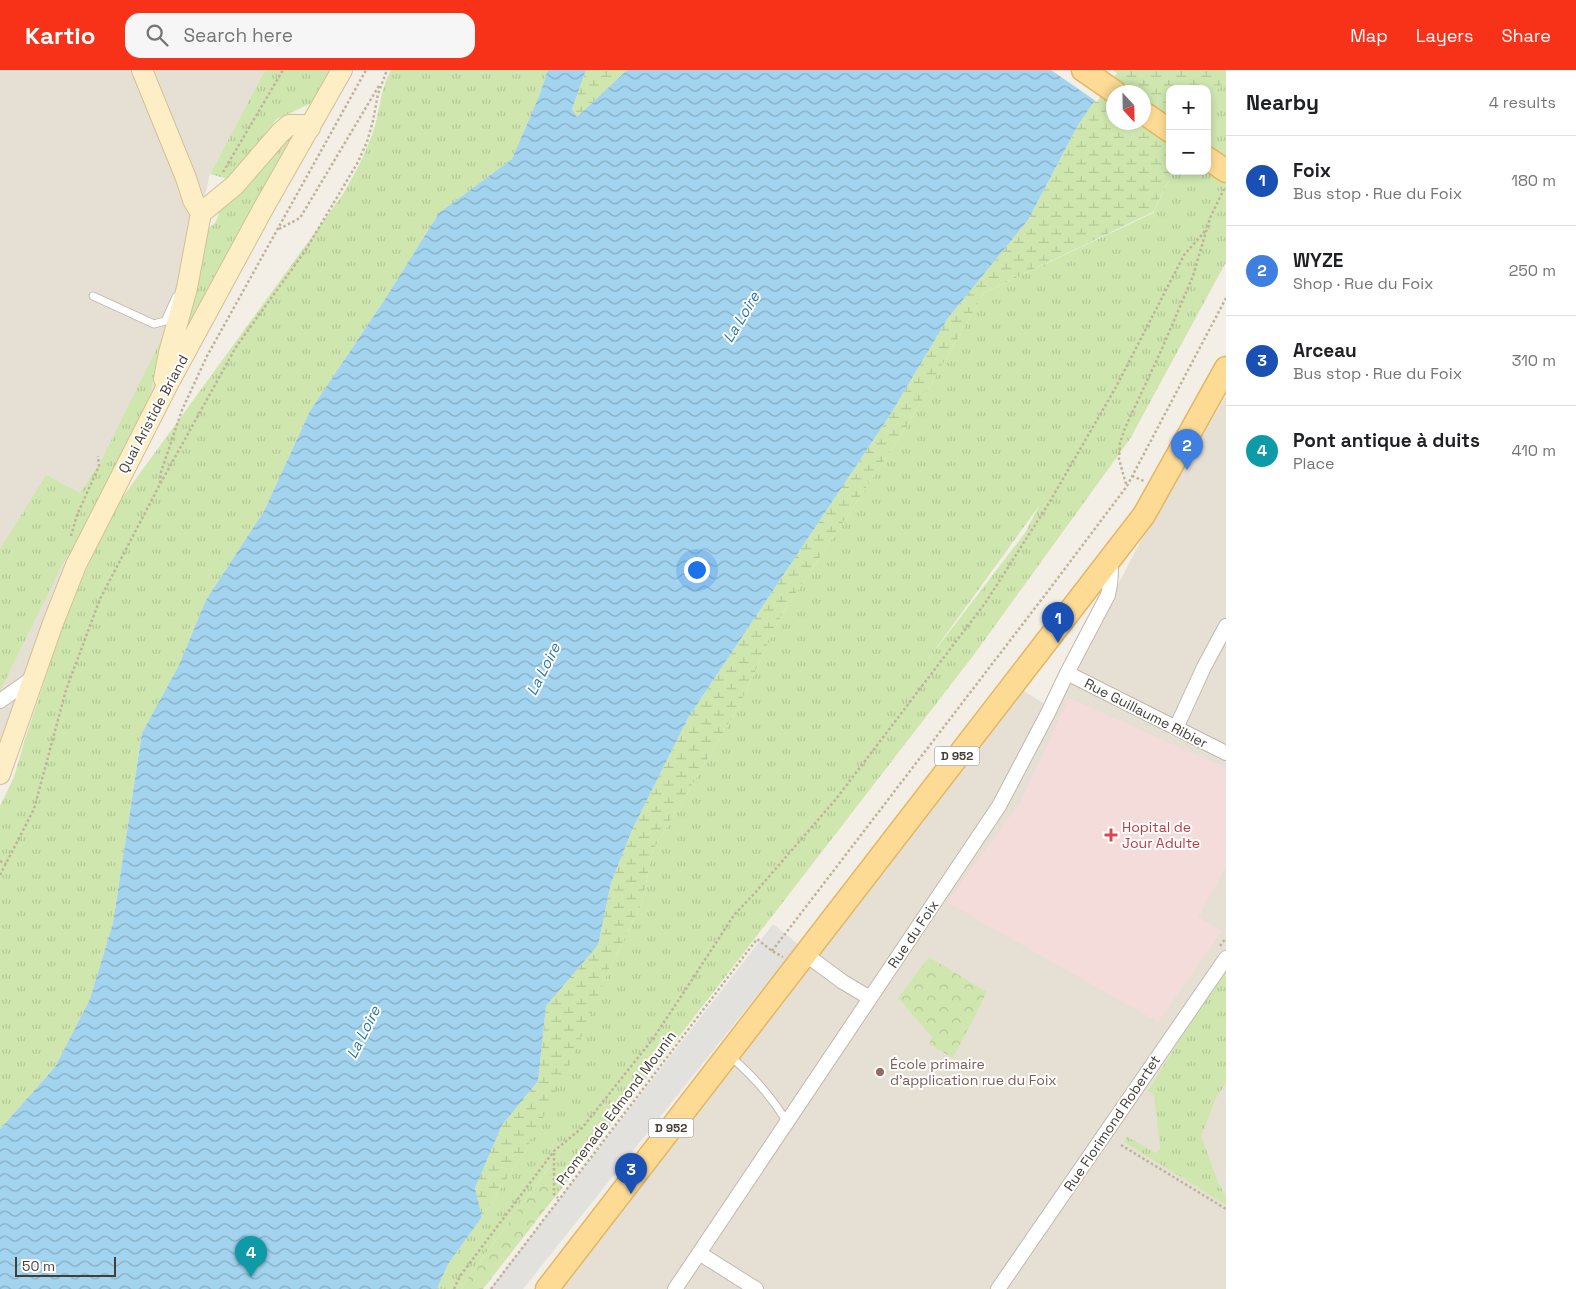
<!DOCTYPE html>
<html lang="en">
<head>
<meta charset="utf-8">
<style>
  :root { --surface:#fff; --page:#f6f6f6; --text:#202124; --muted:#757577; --line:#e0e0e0; --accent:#f73219 }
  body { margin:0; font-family:"Space Grotesk",sans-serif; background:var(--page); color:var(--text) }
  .controls { position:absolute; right:15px; top:15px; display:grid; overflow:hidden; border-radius:10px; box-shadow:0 2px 8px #0003 }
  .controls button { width:45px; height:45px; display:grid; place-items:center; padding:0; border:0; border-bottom:1px solid var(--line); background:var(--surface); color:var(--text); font:25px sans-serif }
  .compass { position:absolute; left:1106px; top:15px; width:45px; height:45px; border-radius:50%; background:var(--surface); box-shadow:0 2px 8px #0003; rotate:158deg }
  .scale { position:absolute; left:15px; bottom:12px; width:101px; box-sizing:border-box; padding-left:5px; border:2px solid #453e35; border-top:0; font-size:14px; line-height:18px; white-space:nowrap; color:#453e35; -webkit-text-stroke:4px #fff; paint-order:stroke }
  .you { position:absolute; left:696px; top:499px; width:18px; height:18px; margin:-12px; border:4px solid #fff; border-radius:50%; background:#1a73e8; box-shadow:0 0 0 8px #1a73e833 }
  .badge { display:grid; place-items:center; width:32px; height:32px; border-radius:50%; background:var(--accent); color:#fff; font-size:16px; font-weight:700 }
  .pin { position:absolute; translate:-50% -41px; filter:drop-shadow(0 1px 2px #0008) }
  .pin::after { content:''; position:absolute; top:26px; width:18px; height:15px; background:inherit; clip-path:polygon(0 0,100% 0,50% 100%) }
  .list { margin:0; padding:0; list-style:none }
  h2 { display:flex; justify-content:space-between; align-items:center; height:65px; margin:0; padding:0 20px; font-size:21px }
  h2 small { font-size:16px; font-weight:400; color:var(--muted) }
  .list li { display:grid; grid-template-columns:32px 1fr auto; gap:15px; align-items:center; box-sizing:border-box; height:90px; padding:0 20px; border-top:1px solid var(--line) }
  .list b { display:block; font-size:19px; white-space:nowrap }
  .list p { margin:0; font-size:16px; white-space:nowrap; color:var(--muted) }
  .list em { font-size:16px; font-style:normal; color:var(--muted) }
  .icon { flex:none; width:28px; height:28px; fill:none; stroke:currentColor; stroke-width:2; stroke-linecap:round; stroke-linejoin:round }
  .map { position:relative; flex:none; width:1226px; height:1219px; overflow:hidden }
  header { display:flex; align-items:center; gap:30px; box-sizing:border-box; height:70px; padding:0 25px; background:var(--accent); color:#fff }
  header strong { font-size:24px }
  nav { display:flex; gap:28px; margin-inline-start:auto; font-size:18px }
  .search { width:350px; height:45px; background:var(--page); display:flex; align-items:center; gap:12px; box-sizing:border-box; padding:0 18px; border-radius:15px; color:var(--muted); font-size:19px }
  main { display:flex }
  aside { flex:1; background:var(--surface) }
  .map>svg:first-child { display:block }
</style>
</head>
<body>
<header>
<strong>Kartio</strong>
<div class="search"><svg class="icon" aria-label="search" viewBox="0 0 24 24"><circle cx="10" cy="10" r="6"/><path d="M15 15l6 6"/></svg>Search here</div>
<nav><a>Map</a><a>Layers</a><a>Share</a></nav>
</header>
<main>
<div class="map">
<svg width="1226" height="1219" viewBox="0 0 1226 1219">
  <defs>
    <pattern id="grass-tufts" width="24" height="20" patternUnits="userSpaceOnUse" patternTransform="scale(1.25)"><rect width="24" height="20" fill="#cfe7af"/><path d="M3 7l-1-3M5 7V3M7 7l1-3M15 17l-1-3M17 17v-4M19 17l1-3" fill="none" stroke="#b3c797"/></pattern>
    <pattern id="forest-crowns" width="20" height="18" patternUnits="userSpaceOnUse" patternTransform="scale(1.25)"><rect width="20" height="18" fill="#cfe7af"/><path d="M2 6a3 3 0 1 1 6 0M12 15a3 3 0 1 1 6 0" fill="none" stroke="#b3c797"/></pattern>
    <pattern id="wetland-marsh" width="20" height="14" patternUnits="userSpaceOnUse" patternTransform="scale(1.25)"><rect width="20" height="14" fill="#cfe7af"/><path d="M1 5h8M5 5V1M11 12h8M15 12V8" fill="none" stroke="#b3c797"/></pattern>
    <pattern id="water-waves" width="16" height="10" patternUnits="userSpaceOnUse" patternTransform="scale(1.25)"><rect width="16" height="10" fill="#a2d3ef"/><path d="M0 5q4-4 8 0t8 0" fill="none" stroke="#86adc2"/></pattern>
  </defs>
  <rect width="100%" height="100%" fill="#f3eee6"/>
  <path fill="#e6e0d4" d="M 0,0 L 265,0 L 210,104 L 169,283 L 0,706 Z
    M 1226,326 L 1226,1219 L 561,1219 L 1021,619 L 1054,640 L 1138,476 Z"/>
  <path fill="#f3dcd9" d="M 1069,628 L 1226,698 L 1226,797 L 1198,847 L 1222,861 L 1158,952 L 947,832 L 1020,733 Z"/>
  <path fill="url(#grass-tufts)" fill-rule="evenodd" d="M 265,0 L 332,0 L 314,32 L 277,49 L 228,109 L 210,104 Z
    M 391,0 L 548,0 L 539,26 L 512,89 L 439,143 L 385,229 L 310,341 L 264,441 L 206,530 L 179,595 L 142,663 L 113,853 L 90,929 L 55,997 L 0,1059 L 0,736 L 14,707 L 25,669 L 72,529 L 119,432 L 343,124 C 356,102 367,81 375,56 C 380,37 381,18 391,0 Z
    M 1226,10 L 1226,192 L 1130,369 L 973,586 L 559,1122 L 550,1133 L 549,1097 L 465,1212 L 461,1219 L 437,1219 L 448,1194 L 482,1147 L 527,1078 L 608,902 L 642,833 L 653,780 L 738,638 L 782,544 L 905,359 L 984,223 L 1153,143 L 1174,101 L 1207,101 L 1207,37 L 1215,22 ZM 1039,436 L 1025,463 L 926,592 Z
    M 293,63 L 296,69 L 187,265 L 182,262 L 208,158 C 217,154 218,147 220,138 Z
    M 162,268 L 148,335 L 73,477 L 62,495 L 0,621 L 0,479 L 46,405 L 80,423 L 101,391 Z
    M 1226,900 L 1226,1013 L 1216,1028 L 1201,1066 L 1218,1112 L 1226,1127 L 1226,1135 L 1124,1072 L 1126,1066 L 1156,1083 L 1160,1078 L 1154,1025 L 1148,1021 L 1185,961 Z"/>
  <path fill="url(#forest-crowns)" d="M 929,887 L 987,922 L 953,988 L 929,974 L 932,967 L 898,928 Z
    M 550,1096 L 550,1133 L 483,1219 L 461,1219 L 465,1212 Z"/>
  <path fill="url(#wetland-marsh)" fill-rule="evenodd" d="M 586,0 L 627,0 L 577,47 L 572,39 Z
    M 1116,0 L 1226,0 L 1226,10 L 1215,22 L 1207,37 L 1207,19 L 1170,19 L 1170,101 L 1174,101 L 1153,142 L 984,223 L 905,359 L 782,544 L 738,638 L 653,780 L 642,833 L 608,902 L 568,999 L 527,1078 L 482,1147 L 475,1118 L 502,1055 L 538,1011 L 546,936 L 598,875 L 611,813 L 632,760 L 688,648 L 890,345 L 948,248 L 1028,150 L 1078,55 ZM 1114,22 L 1144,22 L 1144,52 L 1114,52 Z"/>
  <path fill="#e3e1de" d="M 773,854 L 798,874 L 523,1219 L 490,1219 Z"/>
  <path fill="url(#water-waves)" d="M 548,0 L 586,0 L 572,39 L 577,47 L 627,0 L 1116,0 L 1078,55 L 1028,150 L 948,248 L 890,345 L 688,648 L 632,760 L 611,813 L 598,875 L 546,936 L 538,1011 L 502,1055 L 475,1118 L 482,1147 L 448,1194 L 437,1219 L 0,1219 L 0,1059 L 55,997 L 90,929 L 113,853 L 142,663 L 179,595 L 206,530 L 264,441 L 310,341 L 385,229 L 439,143 L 512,89 L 539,26 Z"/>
  <path fill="#f3eee6" d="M 1051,0 L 1113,0 L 1117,3 L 1097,32 Z"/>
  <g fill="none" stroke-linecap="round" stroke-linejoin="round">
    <defs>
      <path id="lane" d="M 93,226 L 154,254 L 165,251 L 176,227
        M 730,986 C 752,1005 772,1027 787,1052"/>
      <path id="street" d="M 1067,603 L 1226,683
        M 0,631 L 34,607
        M 1176,658 L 1204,597 L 1226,556
        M 805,884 L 843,912 L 870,928
        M 699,1183 L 756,1219
        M 675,1219 L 999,736 L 1048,643 L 1067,603 L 1108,525 C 1111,513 1112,502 1110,489
        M 998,1219 L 1226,888"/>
      <path id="secondary" d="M 142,0 L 186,108 L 193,130 L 201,143
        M 164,309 L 169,283 L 187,218 L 201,143 L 235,115 L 280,63 L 289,55 L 303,55 L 310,58
        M 0,704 L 53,553 L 76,495 L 168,314 L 264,137 L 342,0"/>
      <path id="primary" d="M 1083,0 L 1115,22
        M 1144,43 L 1170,61
        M 1207,88 L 1226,101
        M 547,1219 L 1144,445 L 1226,298"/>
    </defs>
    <use href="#lane" stroke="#c1b8ab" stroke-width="9"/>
    <use href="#street" stroke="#c1b8ab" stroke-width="16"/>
    <use href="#secondary" stroke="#d2c096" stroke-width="22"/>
    <use href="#primary" stroke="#e2b765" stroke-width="25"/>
    <path stroke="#bfb19a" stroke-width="2.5" stroke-dasharray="2.5 2.5" stroke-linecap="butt" d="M 223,102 L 283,0
      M 279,159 L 300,148 L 380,14
      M 1132,406 L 1144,411
      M 160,413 L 161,402 L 182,340 L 207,286 L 366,0
      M 1126,414 L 1119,389 L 1120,373 L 1125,358 L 1161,281 L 1193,206 L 1210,148 L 1224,119
      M 71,466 L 77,445 L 99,396 L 98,386
      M 0,791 L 6,794
      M 0,805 L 34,739 L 66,620 L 100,529 L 159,416 L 236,277 L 305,181 L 358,92 L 367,72 L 373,51 L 378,24 L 387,0
      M 1220,876 L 1226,868
      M 772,881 L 1045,525 L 1127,416 L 1226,228
      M 1121,1075 L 1226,1139
      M 554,1083 L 554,1124 L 558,1128
      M 454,1219 L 460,1206 L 554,1081 L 582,1058 L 652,970 L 686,919 L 734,845 L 753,825 L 836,729 L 986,532 L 1049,433 L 1116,317 L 1184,185 L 1206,160
      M 491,1219 L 757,869 L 772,881 L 783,887"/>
    <use href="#lane" stroke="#fff" stroke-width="7"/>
    <use href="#street" stroke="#fff" stroke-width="14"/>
    <use href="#secondary" stroke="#feeec5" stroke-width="20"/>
    <use href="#primary" stroke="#fddb95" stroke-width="22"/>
  </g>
  <path fill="#e0444e" stroke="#fff" stroke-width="2" d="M1108.5 757.5h5v5h5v5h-5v5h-5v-5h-5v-5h5z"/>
  <circle fill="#8d6e63" stroke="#fff" stroke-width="2" cx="880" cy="1002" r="5"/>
  <g text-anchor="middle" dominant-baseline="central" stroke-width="4" stroke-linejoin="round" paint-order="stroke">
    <g fill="#fff" stroke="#7d7872" stroke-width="1">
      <rect x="934.5" y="676.5" width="45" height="19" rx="4"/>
      <rect x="648.5" y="1048.5" width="45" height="19" rx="4"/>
    </g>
    <g font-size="12" font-weight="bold" fill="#453e35">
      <text x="957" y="686">D 952</text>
      <text x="671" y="1058">D 952</text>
    </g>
    <g font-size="14" fill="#453e35" stroke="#fff">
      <text transform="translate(153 344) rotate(-62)">Quai Aristide Briand</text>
      <text transform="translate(1146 643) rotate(27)">Rue Guillaume Ribier</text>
      <text transform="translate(913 864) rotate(-56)">Rue du Foix</text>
      <text transform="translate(616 1038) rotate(-53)">Promenade Edmond Mounin</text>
      <text transform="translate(1112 1053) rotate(-56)">Rue Florimond Robertet</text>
    </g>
    <g font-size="14" fill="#be3a42" stroke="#fff" text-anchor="start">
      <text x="1122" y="757">Hopital de<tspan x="1122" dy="16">Jour Adulte</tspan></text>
    </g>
    <g font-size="14" fill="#785e54" stroke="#fff" text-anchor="start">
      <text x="890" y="994">École primaire<tspan x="890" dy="16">d'application rue du Foix</tspan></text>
    </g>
    <g font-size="15" font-style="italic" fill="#2e79a7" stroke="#fff">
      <text transform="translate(741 247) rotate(-59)">La Loire</text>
      <text transform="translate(543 599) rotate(-63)">La Loire</text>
      <text transform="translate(363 962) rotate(-63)">La Loire</text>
    </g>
  </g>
</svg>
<div class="controls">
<button>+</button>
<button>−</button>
</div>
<svg class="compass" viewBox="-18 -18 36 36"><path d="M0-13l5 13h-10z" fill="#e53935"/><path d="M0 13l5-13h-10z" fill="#757577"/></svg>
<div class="scale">50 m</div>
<div class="you"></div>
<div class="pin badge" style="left:1058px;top:573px;background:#1a4fb4">1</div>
<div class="pin badge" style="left:1187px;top:400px;background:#3f7fe0">2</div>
<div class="pin badge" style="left:631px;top:1124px;background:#1a4fb4">3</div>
<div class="pin badge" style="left:251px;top:1207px;background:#0f9aa8">4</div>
</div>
<aside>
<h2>Nearby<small>4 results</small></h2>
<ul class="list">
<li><span class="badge" style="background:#1a4fb4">1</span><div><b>Foix</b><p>Bus stop · Rue du Foix</p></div><em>180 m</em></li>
<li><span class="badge" style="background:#3f7fe0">2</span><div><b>WYZE</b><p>Shop · Rue du Foix</p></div><em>250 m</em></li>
<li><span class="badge" style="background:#1a4fb4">3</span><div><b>Arceau</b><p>Bus stop · Rue du Foix</p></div><em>310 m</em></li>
<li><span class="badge" style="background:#0f9aa8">4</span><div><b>Pont antique à duits</b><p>Place</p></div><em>410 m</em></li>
</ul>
</aside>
</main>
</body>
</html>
